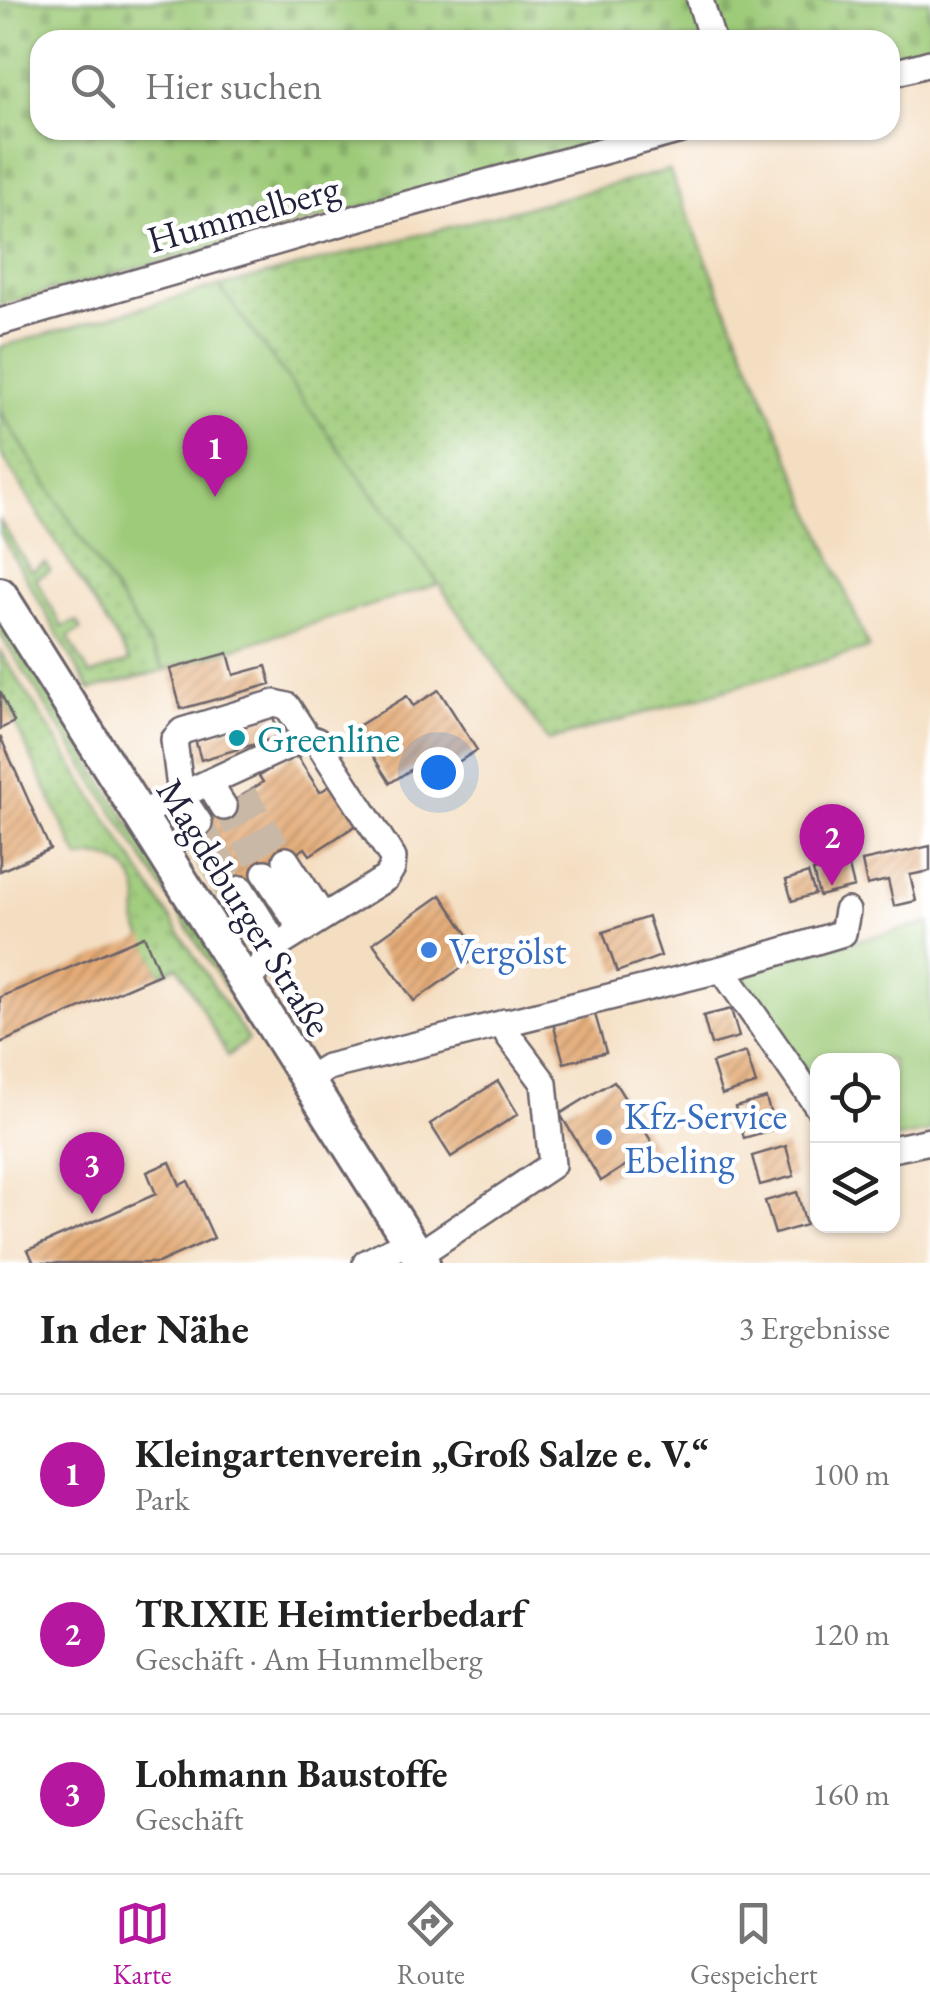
<!DOCTYPE html>
<html lang="de">
<head>
<meta charset="utf-8">
<style>
  :root { --surface:#fff; --page:#f2f2f2; --text:#222; --muted:#767676; --line:#e0e0e0; --accent:#b5179e }
  body { margin:0; font-family:"EB Garamond",serif; background:var(--page); color:var(--text) }
  .controls { position:absolute; right:30px; bottom:30px; display:grid; overflow:hidden; border-radius:20px; box-shadow:0 2px 8px #0004 }
  .controls button { width:90px; height:90px; display:grid; place-items:center; padding:0; border:0; border-bottom:2px solid var(--line); background:var(--surface); color:var(--text); font:50px sans-serif }
  .you { position:absolute; left:438px; top:772px; width:35px; height:35px; margin:-25px; border:8px solid #fff; border-radius:50%; background:#1a73e8; box-shadow:0 0 0 15px #1a73e833 }
  .badge { display:grid; place-items:center; width:65px; height:65px; border-radius:50%; background:var(--accent); color:#fff; font-size:32px; font-weight:700 }
  .pin { position:absolute; translate:-50% -82px; filter:drop-shadow(0 2px 5px #0008) }
  .pin::after { content:''; position:absolute; top:52px; width:35px; height:30px; background:inherit; clip-path:polygon(0 0,100% 0,50% 100%) }
  .list { margin:0; padding:0; list-style:none }
  h2 { display:flex; justify-content:space-between; align-items:center; height:130px; margin:0; padding:0 40px; font-size:42px }
  h2 small { font-size:32px; font-weight:400; color:var(--muted) }
  .list li { display:grid; grid-template-columns:65px 1fr auto; gap:30px; align-items:center; box-sizing:border-box; height:160px; padding:0 40px; border-top:2px solid var(--line) }
  .list b { display:block; font-size:38px; white-space:nowrap }
  .list p { margin:0; font-size:32px; white-space:nowrap; color:var(--muted) }
  .list em { font-size:32px; font-style:normal; color:var(--muted) }
  .icon { flex:none; width:55px; height:55px; fill:none; stroke:currentColor; stroke-width:2; stroke-linecap:round; stroke-linejoin:round }
  .map { position:relative; flex:none; width:930px; height:1263px; overflow:hidden }
  .search { position:absolute; background:var(--surface); box-shadow:0 2px 8px #0004; left:30px; right:30px; top:30px; height:110px; display:flex; align-items:center; gap:25px; box-sizing:border-box; padding:0 35px; border-radius:30px; color:var(--muted); font-size:38px }
  .sheet { height:610px; background:var(--surface) }
  nav { display:flex; justify-content:space-around; align-items:center; box-sizing:border-box; height:140px; border-top:2px solid var(--line); background:var(--surface); font-size:28px; color:var(--muted) }
  nav a { display:grid; justify-items:center; gap:5px }
  nav .on { color:var(--accent) }
  .map>svg:first-child { display:block }
</style>
</head>
<body>
<div class="map">
<svg width="930" height="1263" viewBox="0 0 930 1263">
  <defs>
    <pattern id="grass-dots" width="8" height="8" patternUnits="userSpaceOnUse" patternTransform="scale(2.5)"><rect width="8" height="8" fill="#9ecb79"/><path d="M2 2h.1M6 6h.1" fill="none" stroke="#88ae6a" stroke-width="1.8" stroke-linecap="round"/></pattern>
    <pattern id="cemetery-stones" width="16" height="16" patternUnits="userSpaceOnUse" patternTransform="scale(2.5)"><rect width="16" height="16" fill="#9ecb79"/><path d="M2 7V4a2 2 0 0 1 4 0v3zM10 15v-3a2 2 0 0 1 4 0v3z" fill="#88ae6a"/></pattern>
    <pattern id="building-hatch" width="6" height="6" patternUnits="userSpaceOnUse" patternTransform="scale(2.5)"><rect width="6" height="6" fill="#e5ac77"/><path d="M-1 1l2-2M0 6l6-6M5 7l2-2" fill="none" stroke="#b98c63"/></pattern>
  </defs>
  <rect width="100%" height="100%" fill="#fff"/>
  <filter id="ink" filterUnits="userSpaceOnUse"><feTurbulence type="fractalNoise" baseFrequency=".01" numOctaves="2"/><feDisplacementMap in="SourceGraphic" scale="20" xChannelSelector="R" yChannelSelector="G"/><feConvolveMatrix kernelMatrix="1 2 1 2 8 2 1 2 1" color-interpolation-filters="sRGB"/></filter>
  <filter id="wash" filterUnits="userSpaceOnUse"><feTurbulence type="fractalNoise" baseFrequency=".0048" numOctaves="4" result="noise"/><feDisplacementMap in="SourceGraphic" scale="40" xChannelSelector="R" yChannelSelector="G"/><feGaussianBlur stdDeviation="2.25" result="paint"/><feColorMatrix in="noise" values="0 0 0 0 0 0 0 0 0 0 0 0 0 0 0 0 0 1.4 0 .05"/><feComposite in="paint" operator="in"/></filter>
  <g filter="url(#wash)">
    <rect width="100%" height="100%" fill="#f4dec1"/>
    <path fill="url(#grass-dots)" stroke="#60765a" stroke-width="2.5" d="M 669,170 L 869,648 L 548,741 L 439,584 L 219,287 Z
      M 0,410 L 165,670 L 90,690 L 0,533 L 0,521 L 31,571 L 46,563 L 50,571 L 36,579 L 62,627 L 77,621 L 81,630 L 68,637 L 90,675 L 130,661 L 0,452 Z
      M 0,619 L 256,1023 L 254,1032 L 0,634 Z
      M 0,651 L 248,1040 L 228,1056 L 178,966 L 160,974 C 153,957 143,941 137,924 C 134,917 139,910 139,901 C 137,868 110,850 79,859 L 0,691 Z
      M 176,810 L 187,814 L 265,938 L 257,951 L 254,952 L 167,816 Z"/>
    <path fill="url(#cemetery-stones)" stroke="#60765a" stroke-width="2.5" d="M 0,0 L 930,0 L 930,53 L 890,64 L 890,40 L 40,40 L 40,130 L 647,130 L 0,305 Z"/>
    <path fill="#9ecb79" stroke="#60765a" stroke-width="2.5" d="M 219,286 L 439,584 L 165,670 L 0,410 L 0,347 Z
      M 930,923 L 930,1132 L 893,1139 L 892,1060 L 818,1060 L 817,1090 L 738,968 Z"/>
    <g id="blocks">
      <path fill="url(#building-hatch)" d="M 228,653 L 234,675 L 266,666 L 271,684 L 181,709 L 170,669 Z
        M 439,690 L 477,750 L 447,769 L 437,753 L 390,783 L 355,728 L 407,696 L 413,706 Z
        M 0,691 L 14,722 L 0,729 Z
        M 273,716 L 279,737 L 201,760 L 195,739 Z
        M 0,736 L 50,849 L 0,871 Z
        M 295,753 L 320,792 L 336,782 L 361,822 L 310,855 L 305,848 L 240,889 L 198,824 L 263,782 L 259,776 Z
        M 930,846 L 930,871 L 910,875 L 916,901 L 894,906 L 888,880 L 867,885 L 862,861 Z
        M 848,863 L 854,887 L 819,896 L 813,871 Z
        M 808,873 L 815,894 L 792,901 L 786,880 Z
        M 441,895 L 481,954 L 414,1001 L 373,943 Z
        M 648,917 L 661,956 L 617,972 L 603,932 Z
        M 144,936 L 160,974 L 0,1043 L 0,997 Z
        M 731,1009 L 739,1037 L 711,1045 L 703,1016 Z
        M 594,1011 L 606,1052 L 564,1063 L 553,1023 Z
        M 746,1052 L 756,1084 L 722,1095 L 712,1063 Z
        M 498,1081 L 518,1114 L 451,1157 L 430,1124 Z
        M 614,1081 L 655,1147 L 601,1181 L 560,1114 Z
        M 766,1098 L 775,1129 L 744,1138 L 735,1107 Z
        M 786,1146 L 794,1176 L 760,1185 L 752,1156 Z
        M 170,1162 L 180,1185 L 188,1181 L 214,1238 L 158,1263 L 34,1263 L 28,1250 L 156,1194 L 147,1172 Z
        M 797,1192 L 806,1225 L 775,1234 L 765,1201 Z"/>
    </g>
  </g>
  <g filter="url(#ink)">
    <use href="#blocks" fill-opacity="0" stroke="#6c646a" stroke-width="2.5"/>
    <g fill="none" stroke-linecap="round" stroke-linejoin="round">
      <path stroke="#cab8a6" stroke-width="25" stroke-dasharray="25 12" stroke-linecap="butt" d="M 244,794 L 286,860
        M 224,807 L 265,873
        M 199,823 L 241,889"/>
      <defs>
        <path id="minor" d="M 700,0 L 712,40
          M 890,74 L 930,63
          M 0,322 L 375,213 L 681,130
          M 209,783 L 224,807
          M 138,815 L 307,737 L 317,741 L 393,858 L 392,868 L 386,878 L 277,946 L 246,983
          M 199,823 L 181,796 L 174,740 L 182,731 L 275,703 L 287,706 L 307,737
          M 286,860 L 323,917
          M 265,873 L 302,930
          M 241,889 L 277,946
          M 722,969 L 843,933 L 847,911
          M 307,1080 L 328,1067 L 722,969 L 818,1107
          M 892,1149 L 930,1141
          M 418,1255 L 552,1165 L 544,1083 L 508,1035 L 505,1022
          M 366,1263 L 409,1241"/>
        <path id="major" d="M 0,594 L 423,1263"/>
      </defs>
      <use href="#minor" stroke="#6c646a" stroke-width="30"/>
      <use href="#major" stroke="#6c646a" stroke-width="38"/>
      <use href="#minor" stroke="#fff" stroke-width="25"/>
      <use href="#major" stroke="#fff" stroke-width="32"/>
    </g>
  </g>
  <circle fill="#0f9aa8" stroke="#fff" stroke-width="4" cx="237" cy="738" r="10"/>
  <g fill="#3f7fe0" stroke="#fff" stroke-width="4">
    <circle cx="429" cy="950" r="10"/>
    <circle cx="604" cy="1137" r="10"/>
  </g>
  <g text-anchor="middle" dominant-baseline="central" stroke-width="9" stroke-linejoin="round" paint-order="stroke">
    <g font-size="38" fill="#22223b" stroke="#fff">
      <text transform="translate(243 213) rotate(-16)">Hummelberg</text>
      <text transform="translate(245 907) rotate(58)">Magdeburger Straße</text>
    </g>
    <g font-size="38" fill="#0d838f" stroke="#fff" text-anchor="start">
      <text x="257" y="738">Greenline</text>
    </g>
    <g font-size="38" fill="#366cbe" stroke="#fff" text-anchor="start">
      <text x="449" y="950">Vergölst</text>
      <text x="624" y="1115">Kfz-Service<tspan x="624" dy="44">Ebeling</tspan></text>
    </g>
  </g>
</svg>
<div class="controls">
<button><svg class="icon" aria-label="locate" viewBox="0 0 24 24"><circle cx="12" cy="12" r="6"/><path d="M12 2v4M12 18v4M2 12h4M18 12h4"/></svg></button>
<button><svg class="icon" aria-label="layers" viewBox="0 0 24 24"><path d="M12 4l9 5-9 5-9-5zM3 14l9 5 9-5"/></svg></button>
</div>
<div class="you"></div>
<div class="pin badge" style="left:215px;top:497px">1</div>
<div class="pin badge" style="left:832px;top:886px">2</div>
<div class="pin badge" style="left:92px;top:1214px">3</div>
<div class="search"><svg class="icon" aria-label="search" viewBox="0 0 24 24"><circle cx="10" cy="10" r="6"/><path d="M15 15l6 6"/></svg>Hier suchen</div>
</div>
<section class="sheet">
<h2>In der Nähe<small>3 Ergebnisse</small></h2>
<ul class="list">
<li><span class="badge">1</span><div><b>Kleingartenverein „Groß Salze e. V.“</b><p>Park</p></div><em>100 m</em></li>
<li><span class="badge">2</span><div><b>TRIXIE Heimtierbedarf</b><p>Geschäft · Am Hummelberg</p></div><em>120 m</em></li>
<li><span class="badge">3</span><div><b>Lohmann Baustoffe</b><p>Geschäft</p></div><em>160 m</em></li>
</ul>
</section>
<nav>
<a class="on"><svg class="icon" aria-label="map" viewBox="0 0 24 24"><path d="M3 6l6-2 6 2 6-2v14l-6 2-6-2-6 2zM9 4v14M15 6v14"/></svg>Karte</a>
<a><svg class="icon" aria-label="directions" viewBox="0 0 24 24"><path d="M12 3l9 9-9 9-9-9zM9 14v-3h6M13 9l2 2-2 2"/></svg>Route</a>
<a><svg class="icon" aria-label="saved" viewBox="0 0 24 24"><path d="M7 4h10v16l-5-4-5 4z"/></svg>Gespeichert</a>
</nav>
</body>
</html>
